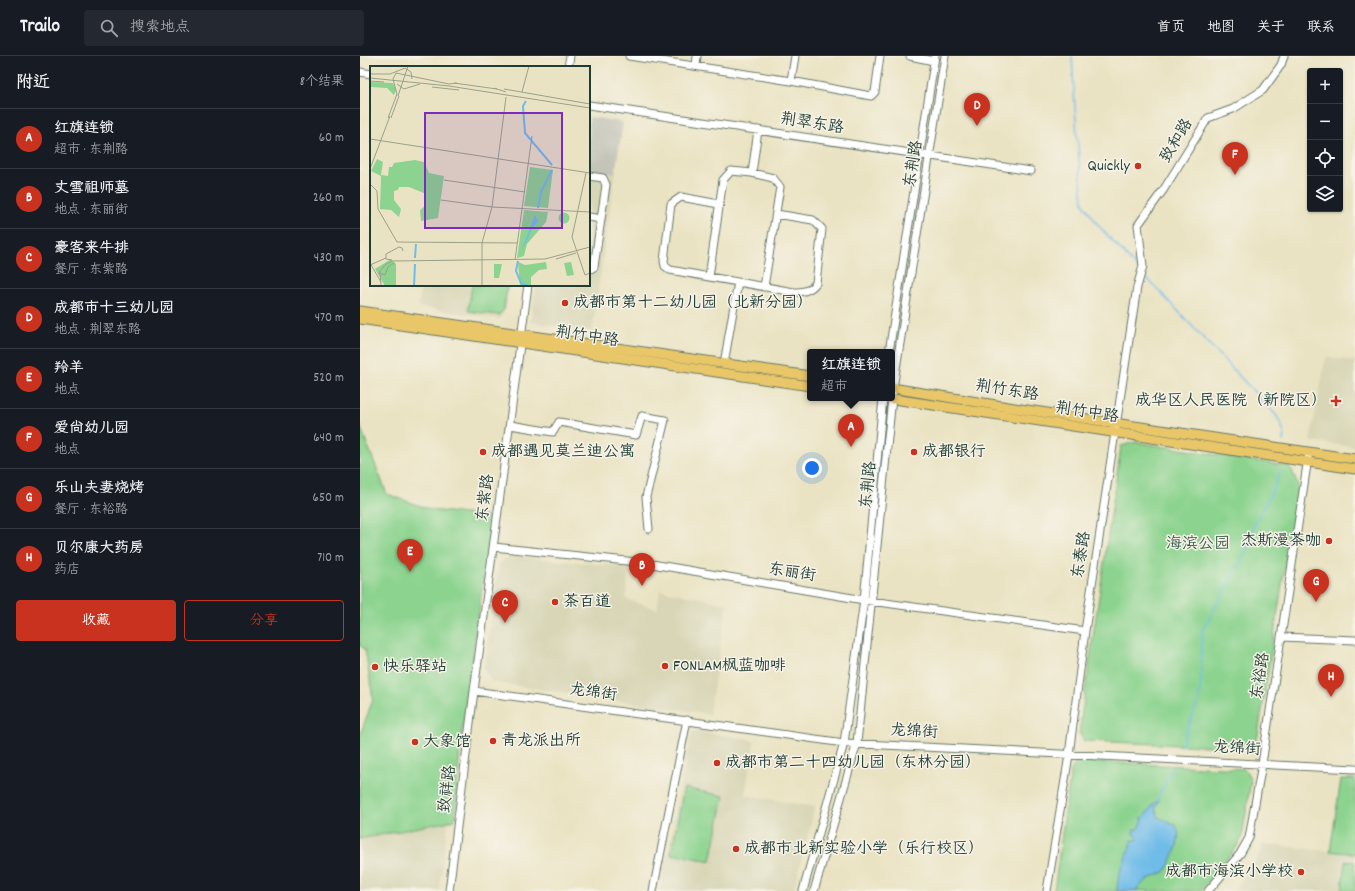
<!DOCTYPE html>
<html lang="zh">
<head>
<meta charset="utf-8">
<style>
  :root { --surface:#171b24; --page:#242831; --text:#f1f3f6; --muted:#9ea1a6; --line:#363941; --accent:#c8321e }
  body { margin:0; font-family:Dekko,"LXGW WenKai TC",sans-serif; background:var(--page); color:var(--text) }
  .controls { position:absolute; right:12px; top:12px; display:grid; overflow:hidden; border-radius:4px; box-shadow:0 1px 3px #0004 }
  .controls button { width:36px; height:36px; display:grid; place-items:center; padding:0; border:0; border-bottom:1px solid var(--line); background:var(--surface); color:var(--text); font:20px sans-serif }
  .you { position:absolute; left:452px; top:412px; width:14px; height:14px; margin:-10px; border:3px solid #fff; border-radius:50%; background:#1a73e8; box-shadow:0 0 0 6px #1a73e833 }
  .badge { display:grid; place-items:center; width:26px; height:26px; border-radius:50%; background:var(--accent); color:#fff; font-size:13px; font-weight:700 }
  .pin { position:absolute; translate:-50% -33px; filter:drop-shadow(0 1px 2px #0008) }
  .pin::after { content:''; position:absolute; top:21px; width:14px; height:12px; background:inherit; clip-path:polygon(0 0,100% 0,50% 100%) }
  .popup { position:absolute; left:447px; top:293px; width:88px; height:52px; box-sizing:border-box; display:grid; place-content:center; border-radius:4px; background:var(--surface); filter:drop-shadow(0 1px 3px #0005); font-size:13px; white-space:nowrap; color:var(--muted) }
  .popup b { font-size:15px; color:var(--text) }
  .popup::after { content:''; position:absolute; left:50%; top:100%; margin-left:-8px; border:8px solid transparent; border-top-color:var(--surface) }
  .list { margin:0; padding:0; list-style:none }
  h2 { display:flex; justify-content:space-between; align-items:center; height:52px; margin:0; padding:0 16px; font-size:17px }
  h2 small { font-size:13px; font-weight:400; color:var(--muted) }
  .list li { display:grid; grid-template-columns:26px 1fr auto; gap:12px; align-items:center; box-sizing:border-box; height:60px; padding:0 16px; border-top:1px solid var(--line) }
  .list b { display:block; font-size:15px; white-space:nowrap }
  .list p { margin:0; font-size:13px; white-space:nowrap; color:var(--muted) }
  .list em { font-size:13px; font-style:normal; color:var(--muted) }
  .actions { display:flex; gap:8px; padding:12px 16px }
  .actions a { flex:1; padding:9px 0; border:1px solid var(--accent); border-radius:4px; text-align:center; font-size:14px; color:var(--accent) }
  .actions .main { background:var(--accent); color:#fff }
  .icon { flex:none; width:22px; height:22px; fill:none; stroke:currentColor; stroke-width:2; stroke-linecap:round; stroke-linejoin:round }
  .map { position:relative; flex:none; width:995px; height:835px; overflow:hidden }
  header { display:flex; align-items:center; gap:24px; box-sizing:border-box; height:56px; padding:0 20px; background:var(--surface); border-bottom:1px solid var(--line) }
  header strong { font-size:19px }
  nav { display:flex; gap:22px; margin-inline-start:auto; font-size:14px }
  .search { width:280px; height:36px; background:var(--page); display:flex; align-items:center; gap:10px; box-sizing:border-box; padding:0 14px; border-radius:4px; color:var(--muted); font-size:15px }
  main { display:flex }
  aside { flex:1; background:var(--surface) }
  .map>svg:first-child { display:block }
</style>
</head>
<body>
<header>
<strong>Trailo</strong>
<div class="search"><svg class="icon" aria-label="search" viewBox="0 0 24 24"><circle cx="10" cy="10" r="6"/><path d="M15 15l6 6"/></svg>搜索地点</div>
<nav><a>首页</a><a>地图</a><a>关于</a><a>联系</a></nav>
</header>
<main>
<aside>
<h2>附近<small>8个结果</small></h2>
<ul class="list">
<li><span class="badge">A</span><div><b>红旗连锁</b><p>超市 · 东荆路</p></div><em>60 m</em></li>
<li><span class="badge">B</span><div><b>丈雪祖师墓</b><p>地点 · 东丽街</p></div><em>260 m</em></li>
<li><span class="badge">C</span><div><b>豪客来牛排</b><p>餐厅 · 东紫路</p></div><em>430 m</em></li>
<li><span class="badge">D</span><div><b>成都市十三幼儿园</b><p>地点 · 荆翠东路</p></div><em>470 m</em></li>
<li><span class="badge">E</span><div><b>羚羊</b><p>地点</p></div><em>520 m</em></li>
<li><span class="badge">F</span><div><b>爱尚幼儿园</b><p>地点</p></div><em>640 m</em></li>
<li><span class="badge">G</span><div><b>乐山夫妻烧烤</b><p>餐厅 · 东裕路</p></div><em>650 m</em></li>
<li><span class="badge">H</span><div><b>贝尔康大药房</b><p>药店</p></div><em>710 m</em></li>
</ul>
<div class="actions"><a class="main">收藏</a><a>分享</a></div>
</aside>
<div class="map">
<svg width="995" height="835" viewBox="0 0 995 835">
  <rect width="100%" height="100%" fill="#f7f3e8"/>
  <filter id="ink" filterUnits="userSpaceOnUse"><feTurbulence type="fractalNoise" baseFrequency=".025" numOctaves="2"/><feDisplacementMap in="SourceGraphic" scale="8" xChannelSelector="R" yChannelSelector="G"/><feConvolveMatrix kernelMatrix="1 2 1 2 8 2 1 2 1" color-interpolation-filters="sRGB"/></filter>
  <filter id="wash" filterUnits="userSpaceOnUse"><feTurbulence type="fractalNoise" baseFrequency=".012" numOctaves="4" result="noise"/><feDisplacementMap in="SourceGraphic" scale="16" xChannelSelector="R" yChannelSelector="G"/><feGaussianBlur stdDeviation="0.9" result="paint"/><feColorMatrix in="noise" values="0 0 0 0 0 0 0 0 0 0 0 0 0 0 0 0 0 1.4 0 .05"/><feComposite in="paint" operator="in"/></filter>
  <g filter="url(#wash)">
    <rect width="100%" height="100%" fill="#eae3c3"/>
    <path fill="#d8d6b6" d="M 229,114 L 255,118 L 232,275 L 171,266 L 176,229 L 229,229 Z
      M 62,229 L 150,229 L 145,255 L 140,263 L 58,251 Z
      M 966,301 L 995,305 L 995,391 L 950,385 Z
      M 150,500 L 269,511 L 266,543 L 297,553 L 300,534 L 367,548 L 349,658 L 132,626 L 124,614 L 139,507 Z
      M 335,675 L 388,683 L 394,686 L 385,739 L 455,751 L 433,835 L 300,835 L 331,678 Z
      M 88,766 L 79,835 L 0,835 L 0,783 Z
      M 902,788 L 995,798 L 995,835 L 873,835 L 897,803 Z"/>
    <path fill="#c4c5b9" d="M 229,61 L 263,66 L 255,118 L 229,114 Z"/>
    <path fill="#8bd38e" stroke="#558861" d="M 112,229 L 147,229 L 144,253 L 139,259 L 108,255 Z
      M 0,370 L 27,438 L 72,454 L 132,461 L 100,690 L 95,764 L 0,783 L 0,679 L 13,643 L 5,593 L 0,590 Z
      M 775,386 L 928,410 L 932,414 L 938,430 L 897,685 L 891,692 L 724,685 L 719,677 L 761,390 Z
      M 717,705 L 885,713 L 891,724 L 882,782 L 876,792 L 840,835 L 694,835 L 711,714 Z
      M 981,723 L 995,723 L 995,798 L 970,795 Z
      M 324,732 L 364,740 L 351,805 L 311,798 Z
      M 985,805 L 995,806 L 995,835 L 982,835 Z"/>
    <path fill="#70bce9" stroke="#487c8e" d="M 799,744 L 795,752 L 798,761 C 803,764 811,765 815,769 C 825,781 811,805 805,816 C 792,821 785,823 776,835 L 757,835 C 757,817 767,801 772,784 L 777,784 L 779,782 L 773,778 L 774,773 L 778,774 L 783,764 L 781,762 L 784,761 L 795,746 Z"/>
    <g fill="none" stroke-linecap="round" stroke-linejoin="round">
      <path stroke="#70bce9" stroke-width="1.5" d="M 712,0 L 716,67 L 723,147 L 738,169 L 780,215
        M 784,219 L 916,359 C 921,368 925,375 924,385
        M 821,690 L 839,643 L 841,624 L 842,575 L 885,498 L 894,470 L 913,434 L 920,416
        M 797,745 L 812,713"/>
    </g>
  </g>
  <g filter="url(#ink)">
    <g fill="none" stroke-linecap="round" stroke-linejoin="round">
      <defs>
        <path id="minor" d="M 269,0 L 431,25 L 511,40 L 515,36 L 520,0
          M 550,0 L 574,5
          M 336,10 L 337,0
          M 208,11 L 210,0
          M 0,16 L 11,18
          M 431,25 L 435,0
          M 229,49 L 671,115
          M 392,117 L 398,74
          M 229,120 L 243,122 L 246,129 L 234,211 L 229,214
          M 359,148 L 321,141 L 311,148 L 304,205 L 305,210 L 310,214 L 434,236 C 443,236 450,235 456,227 L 462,173 L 453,164 L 416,158
          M 229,161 L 241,163
          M 349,221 L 363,124 L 371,115 L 392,117 L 413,122 L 420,131 L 404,231
          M 529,296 L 575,0
          M 364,308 L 378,226
          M 150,369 L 193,376 L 199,366 L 276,379 L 282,360 L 305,364 L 286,441 L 289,473
          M 134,491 L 286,507 L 504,544 L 725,575
          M 921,581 L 995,584
          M 114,635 L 484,687 L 995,713
          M 89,835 L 114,635 L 168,229
          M 293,835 L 327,664
          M 443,835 L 484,687 L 504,544 L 523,342
          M 454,835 L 497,687 L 533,332 L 585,0
          M 687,835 L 709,699 L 725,575 L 777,231 L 783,210 L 778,169 L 804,133 L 848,62 L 873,53 L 903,34 L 921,9 L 924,0
          M 848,835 L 880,798 L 889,782 L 902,708 L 948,402"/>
        <path id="major" d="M 0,255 L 450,320
          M 0,263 L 450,330
          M 532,332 L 648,351 L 995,403
          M 527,342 L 995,413"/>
      </defs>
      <use href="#minor" stroke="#676" stroke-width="9"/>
      <use href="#major" stroke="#676" stroke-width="11"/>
      <use href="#minor" stroke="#fff" stroke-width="7"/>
      <use href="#major" stroke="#e9c769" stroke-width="9"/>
    </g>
  </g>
  <g fill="#c8321e" stroke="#f7f3e8" stroke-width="1.5">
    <circle cx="778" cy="110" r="4"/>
    <circle cx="205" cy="247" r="4"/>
    <path d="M974 339h4v4h4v4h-4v4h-4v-4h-4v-4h4z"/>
    <circle cx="123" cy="396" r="4"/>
    <circle cx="554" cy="396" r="4"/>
    <circle cx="969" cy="485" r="4"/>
    <circle cx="195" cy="546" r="4"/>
    <circle cx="305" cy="610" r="4"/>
    <circle cx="15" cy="611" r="4"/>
    <circle cx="133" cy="685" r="4"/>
    <circle cx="55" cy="686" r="4"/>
    <circle cx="357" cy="707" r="4"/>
    <circle cx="376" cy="793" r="4"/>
    <circle cx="941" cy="816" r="4"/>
  </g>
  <g text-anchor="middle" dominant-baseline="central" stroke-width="3" stroke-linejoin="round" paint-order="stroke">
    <g font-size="16" fill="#1f3d34" stroke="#f7f3e8">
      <text transform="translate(452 68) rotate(9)">荆翠东路</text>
      <text transform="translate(817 85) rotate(-59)">致和路</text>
      <text transform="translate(554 108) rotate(-81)">东荆路</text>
      <text transform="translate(227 281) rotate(9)">荆竹中路</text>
      <text transform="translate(647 335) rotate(9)">荆竹东路</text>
      <text transform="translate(727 357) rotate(9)">荆竹中路</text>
      <text transform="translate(509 429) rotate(-84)">东荆路</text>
      <text transform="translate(126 442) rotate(-82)">东紫路</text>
      <text transform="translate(722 499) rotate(-81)">东泰路</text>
      <text transform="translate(432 517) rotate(9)">东丽街</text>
      <text transform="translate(901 620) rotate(-81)">东裕路</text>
      <text transform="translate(233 637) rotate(8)">龙绵街</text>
      <text transform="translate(554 676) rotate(3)">龙绵街</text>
      <text transform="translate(877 693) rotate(3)">龙绵街</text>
      <text transform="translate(88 733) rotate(-83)">致祥路</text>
    </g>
    <g font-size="16" fill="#1f3d34" stroke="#f7f3e8" text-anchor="start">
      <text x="770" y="110" text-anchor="end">Quickly</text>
      <text x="213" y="247">成都市第十二幼儿园（北新分园）</text>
      <text x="967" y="345" text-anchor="end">成华区人民医院（新院区）</text>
      <text x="131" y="396">成都遇见莫兰迪公寓</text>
      <text x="562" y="396">成都银行</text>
      <text x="961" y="485" text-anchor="end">杰斯漫茶咖</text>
      <text x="203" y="546">茶百道</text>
      <text x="313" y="610">FONLAM枫蓝咖啡</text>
      <text x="23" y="611">快乐驿站</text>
      <text x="141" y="685">青龙派出所</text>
      <text x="63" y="686">大象馆</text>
      <text x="365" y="707">成都市第二十四幼儿园（东林分园）</text>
      <text x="384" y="793">成都市北新实验小学（乐行校区）</text>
      <text x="933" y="816" text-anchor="end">成都市海滨小学校</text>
    </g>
    <g font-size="16" fill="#355b46" stroke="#f7f3e8">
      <text x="838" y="488">海滨公园</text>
    </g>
  </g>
  <g transform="translate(10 10)">
    <rect width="220" height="220" fill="#eae3c3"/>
    <path d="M 0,16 L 23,17 L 26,24 L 24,29 L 17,22 L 0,21 ZM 7,93 L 13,96 L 11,109 L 18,110 L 19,101 L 22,101 L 24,97 L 45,94 L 54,96 L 59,107 L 74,110 L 68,152 L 51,155 L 50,144 L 55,140 L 56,128 L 39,121 L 29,121 L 28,124 L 24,125 L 24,134 L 31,143 L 29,151 L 21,144 L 10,143 L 11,110 L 1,105 ZM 160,101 L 183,104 L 178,142 L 154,140 ZM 154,144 L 178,146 L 176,156 L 157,178 L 154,190 L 147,192 ZM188.5 152a5.5 5.5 0 1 1 11 0a5.5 5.5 0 1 1-11 0ZM 21,193 L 26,198 L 26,220 L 15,220 L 5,203 ZM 148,196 L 155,199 L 176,196 L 177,203 L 169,204 L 161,211 L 161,220 L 150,220 ZM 201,196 L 204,209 L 197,210 L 194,197 ZM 124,198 L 132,198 L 129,212 L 124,212 Z" fill="#8bd38e"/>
    <path d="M 165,149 L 168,155 L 162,162 L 158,173 L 152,183 Z" fill="#70bce9"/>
    <path fill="none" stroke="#70bce9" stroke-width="2" d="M 156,35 L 153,40 L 155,67 L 182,99M 168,142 L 171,126 L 182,104M 45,192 L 46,178M 148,195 L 146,205 L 151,217 L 158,220M 44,220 L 45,198"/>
    <path fill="none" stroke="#99a18a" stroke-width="1" d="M 0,8 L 20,8 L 35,2 L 41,6 L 42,13M 0,12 L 79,20 L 220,42M 0,15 L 14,16M 84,17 L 127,23M 27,18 L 34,23 L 50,18M 62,21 L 89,24M 124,22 L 136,26M 134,23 L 220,38M 152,26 L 159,0M 28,30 L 38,0M 18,52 L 27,28 L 23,13 L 26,7 L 79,18 L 87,17M 21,52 L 29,30M 0,73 L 220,107M 0,103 L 20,50M 216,107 L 202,171 L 215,209 L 220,207M 74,114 L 155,126M 0,118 L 7,125 L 8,143 L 27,176 L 147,177M 71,134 L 122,141 L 220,146M 186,193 L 206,187M 22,194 L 16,193 L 16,188 L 29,181 L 32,182 L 33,185M 145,194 L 162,70M 0,197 L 11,216M 0,199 L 16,192M 8,207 L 15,209 L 18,201 L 24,197M 11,220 L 10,205 L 16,198 L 23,195 L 175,193 L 220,181M 112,220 L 112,177 L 122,141 L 136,31"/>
    <path fill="#7b2cbf" fill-opacity="0.15" stroke="#7b2cbf" stroke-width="2" d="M 55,47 L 192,47 L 192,162 L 55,162 Z"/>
    <rect width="220" height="220" fill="none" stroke="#1f3d34" stroke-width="2"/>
  </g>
</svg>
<div class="controls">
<button>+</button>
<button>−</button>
<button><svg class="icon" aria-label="locate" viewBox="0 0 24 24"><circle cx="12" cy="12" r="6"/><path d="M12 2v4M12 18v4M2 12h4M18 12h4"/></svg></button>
<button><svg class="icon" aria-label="layers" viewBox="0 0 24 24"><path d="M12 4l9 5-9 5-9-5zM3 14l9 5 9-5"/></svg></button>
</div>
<div class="you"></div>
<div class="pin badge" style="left:491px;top:391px">A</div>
<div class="popup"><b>红旗连锁</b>超市</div>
<div class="pin badge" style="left:282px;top:530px">B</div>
<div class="pin badge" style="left:145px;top:567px">C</div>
<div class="pin badge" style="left:617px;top:70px">D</div>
<div class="pin badge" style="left:50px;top:516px">E</div>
<div class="pin badge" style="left:875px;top:119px">F</div>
<div class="pin badge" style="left:956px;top:546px">G</div>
<div class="pin badge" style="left:971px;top:641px">H</div>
</div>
</main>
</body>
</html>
